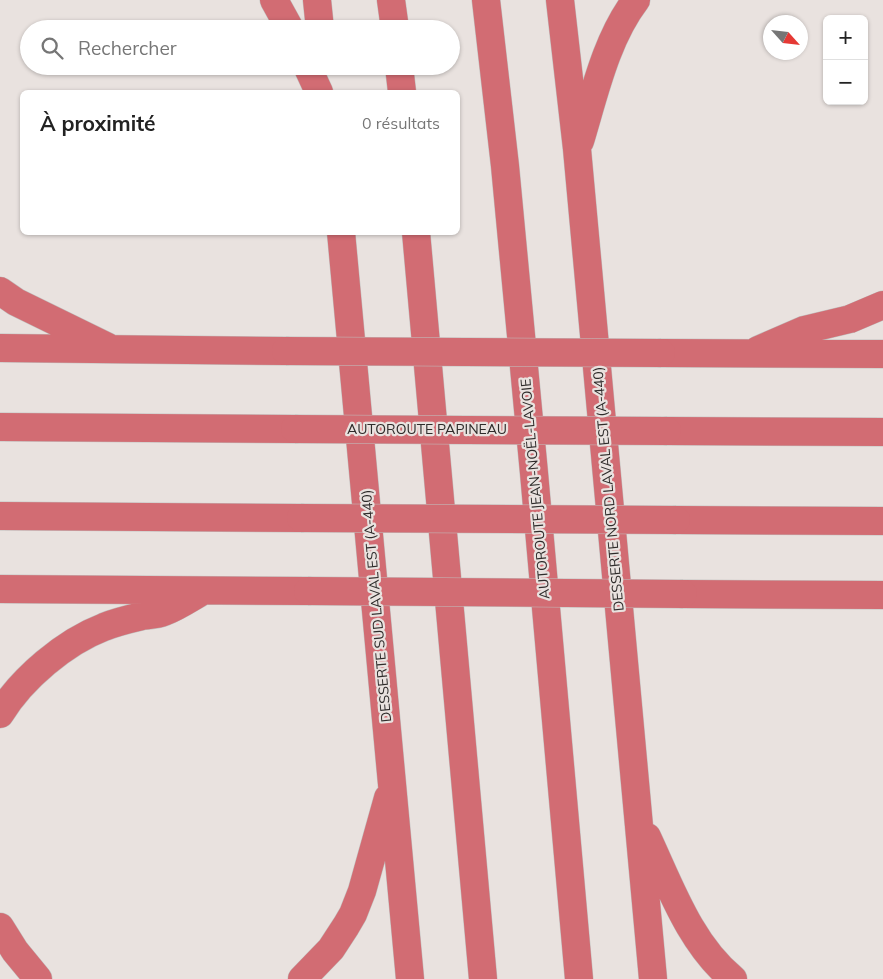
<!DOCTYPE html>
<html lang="fr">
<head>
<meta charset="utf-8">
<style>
  :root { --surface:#fff; --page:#f2f2f2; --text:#222; --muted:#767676; --line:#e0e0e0 }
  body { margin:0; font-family:Mulish,sans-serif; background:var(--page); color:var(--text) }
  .controls { position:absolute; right:15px; top:15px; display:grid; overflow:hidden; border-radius:8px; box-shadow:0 1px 4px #0004 }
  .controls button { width:45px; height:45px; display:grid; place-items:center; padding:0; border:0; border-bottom:1px solid var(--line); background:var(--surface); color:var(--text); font:25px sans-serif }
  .compass { position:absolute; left:763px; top:15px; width:45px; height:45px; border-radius:50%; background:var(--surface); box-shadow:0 1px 4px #0004; rotate:117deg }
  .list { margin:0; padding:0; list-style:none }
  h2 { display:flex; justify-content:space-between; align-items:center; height:65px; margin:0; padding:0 20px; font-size:21px }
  h2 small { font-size:16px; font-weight:400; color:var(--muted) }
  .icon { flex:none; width:28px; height:28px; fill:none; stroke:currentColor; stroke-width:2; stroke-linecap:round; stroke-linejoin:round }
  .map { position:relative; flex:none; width:883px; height:979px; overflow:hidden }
  .search { position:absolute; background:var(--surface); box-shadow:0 1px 4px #0004; left:20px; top:20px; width:440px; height:55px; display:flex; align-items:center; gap:12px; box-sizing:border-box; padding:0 18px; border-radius:28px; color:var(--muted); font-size:19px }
  .panel { position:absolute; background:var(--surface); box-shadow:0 1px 4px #0004; left:20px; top:90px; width:440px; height:145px; border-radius:8px }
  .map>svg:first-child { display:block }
</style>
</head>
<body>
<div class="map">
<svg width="883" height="979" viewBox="0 0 883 979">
  <rect width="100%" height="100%" fill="#e9e2df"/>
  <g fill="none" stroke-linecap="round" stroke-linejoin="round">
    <defs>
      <path id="highway" d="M 274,0 L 290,29
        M 317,0 L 320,29
        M 391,0 L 395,29
        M 486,0 L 505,166 L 534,473 L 579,979
        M 560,0 L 577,149 L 653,979
        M 307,66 L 319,92
        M 399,66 L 402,92
        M 580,141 C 594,95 606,39 636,0
        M 341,232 L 410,979
        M 416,232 L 483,979
        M 0,291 L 16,302 L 108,347
        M 0,348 L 286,351
        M 758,350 L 804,330 L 850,319 L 883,305
        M 661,353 L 883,354
        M 0,427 L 295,429
        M 667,431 L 883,432
        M 0,516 L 301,518
        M 676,520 L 883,521
        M 0,589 L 308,591
        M 683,594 L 883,595
        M 0,714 C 22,678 65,642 104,627 C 116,622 129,619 142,616 C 149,615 157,615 164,612 C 177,607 189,599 201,592
        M 647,837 C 670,886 690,944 733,979
        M 0,927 L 15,951 L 38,979
        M 302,979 L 331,949 L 346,926 L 353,914 L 362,891 L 388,798"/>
    </defs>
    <use href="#highway" stroke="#c1c0bf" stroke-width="29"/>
    <use href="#highway" stroke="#d26c73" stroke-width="28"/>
    <defs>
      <path id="highway-bridge" d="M 286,351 L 661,353
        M 295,429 L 667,431
        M 301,518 L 676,520
        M 308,591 L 683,594"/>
    </defs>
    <use href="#highway-bridge" stroke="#c1c0bf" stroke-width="29" stroke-linecap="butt"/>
    <use href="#highway-bridge" stroke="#d26c73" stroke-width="28"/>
  </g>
  <g text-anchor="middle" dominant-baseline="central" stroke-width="4.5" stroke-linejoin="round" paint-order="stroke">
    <g font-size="14" fill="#2f2c2b" stroke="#e9e2df">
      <text x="427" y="429">AUTOROUTE PAPINEAU</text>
      <text transform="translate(535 489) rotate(-95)">AUTOROUTE JEAN-NOËL-LAVOIE</text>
      <text transform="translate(608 489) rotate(-95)">DESSERTE NORD LAVAL EST (A-440)</text>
      <text transform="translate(376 606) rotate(-95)">DESSERTE SUD LAVAL EST (A-440)</text>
    </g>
  </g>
</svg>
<div class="controls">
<button>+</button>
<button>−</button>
</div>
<svg class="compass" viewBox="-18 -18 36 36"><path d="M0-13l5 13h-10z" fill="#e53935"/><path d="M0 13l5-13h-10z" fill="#767676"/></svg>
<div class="search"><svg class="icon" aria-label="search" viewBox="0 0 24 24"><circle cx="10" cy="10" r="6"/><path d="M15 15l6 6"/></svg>Rechercher</div>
<section class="panel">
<h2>À proximité<small>0 résultats</small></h2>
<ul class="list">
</ul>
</section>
</div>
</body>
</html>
